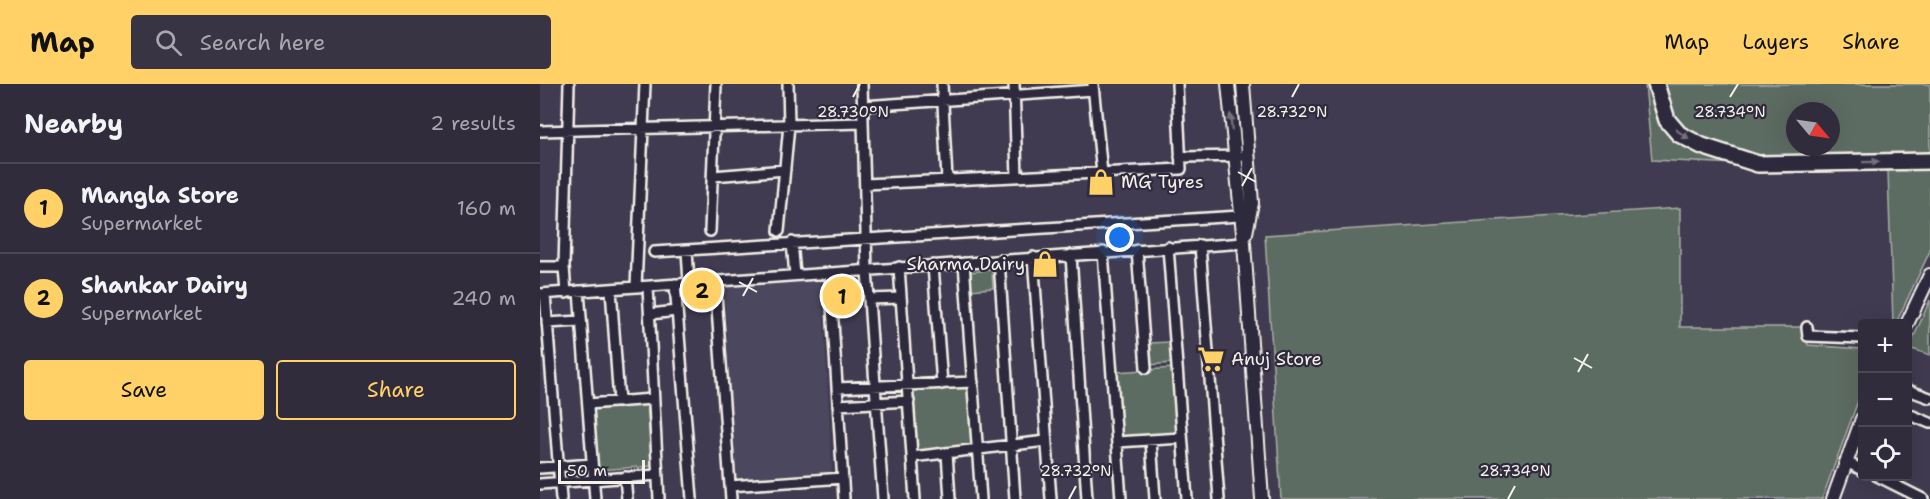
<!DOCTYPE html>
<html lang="en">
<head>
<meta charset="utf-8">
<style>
  :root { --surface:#302c3c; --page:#383443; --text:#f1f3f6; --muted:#a8a7af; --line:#4b4856; --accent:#ffd166 }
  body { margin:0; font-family:"Shantell Sans",sans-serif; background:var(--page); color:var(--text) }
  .controls { position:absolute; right:18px; bottom:18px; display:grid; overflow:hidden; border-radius:6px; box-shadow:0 6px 24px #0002 }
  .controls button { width:54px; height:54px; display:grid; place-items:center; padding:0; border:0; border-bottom:2px solid var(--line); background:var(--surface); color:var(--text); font:30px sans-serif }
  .compass { position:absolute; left:1246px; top:18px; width:54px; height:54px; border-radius:50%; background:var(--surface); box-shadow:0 6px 24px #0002; rotate:119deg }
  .scale { position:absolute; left:18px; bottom:15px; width:87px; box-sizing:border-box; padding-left:6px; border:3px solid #f4f1e8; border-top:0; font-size:16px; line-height:21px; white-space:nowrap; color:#f4f1e8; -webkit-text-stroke:4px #2f2a3d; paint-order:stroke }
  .you { position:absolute; left:580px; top:154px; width:21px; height:21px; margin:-15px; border:4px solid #fff; border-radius:50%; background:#1a73e8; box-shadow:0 0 0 9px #1a73e833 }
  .badge { display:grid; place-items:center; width:39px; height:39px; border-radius:50%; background:var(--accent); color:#111; font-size:20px; font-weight:700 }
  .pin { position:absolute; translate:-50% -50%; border:3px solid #fff; box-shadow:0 2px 6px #0006 }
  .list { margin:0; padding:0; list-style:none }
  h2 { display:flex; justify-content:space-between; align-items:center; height:78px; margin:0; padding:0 24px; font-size:26px }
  h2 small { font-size:20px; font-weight:400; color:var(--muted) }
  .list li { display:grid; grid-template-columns:39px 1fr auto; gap:18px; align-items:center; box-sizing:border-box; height:90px; padding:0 24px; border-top:2px solid var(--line) }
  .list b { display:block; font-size:22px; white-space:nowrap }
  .list p { margin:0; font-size:20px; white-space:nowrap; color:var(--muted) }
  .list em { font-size:20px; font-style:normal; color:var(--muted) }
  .actions { display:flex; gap:12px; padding:18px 24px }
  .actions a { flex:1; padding:14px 0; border:2px solid var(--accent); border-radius:6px; text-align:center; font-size:21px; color:var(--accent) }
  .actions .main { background:var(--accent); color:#111 }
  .icon { flex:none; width:33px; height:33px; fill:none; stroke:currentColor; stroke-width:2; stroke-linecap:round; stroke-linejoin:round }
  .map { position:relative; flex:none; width:1390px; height:415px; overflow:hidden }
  header { display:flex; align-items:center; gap:36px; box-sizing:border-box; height:84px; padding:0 30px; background:var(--accent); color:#111 }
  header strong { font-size:28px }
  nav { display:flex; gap:33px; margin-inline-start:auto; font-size:21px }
  .search { width:420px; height:54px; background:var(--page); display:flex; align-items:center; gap:15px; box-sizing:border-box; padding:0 21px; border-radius:6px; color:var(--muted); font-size:22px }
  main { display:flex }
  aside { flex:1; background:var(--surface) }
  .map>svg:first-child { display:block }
</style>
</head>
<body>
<header>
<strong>Map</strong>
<div class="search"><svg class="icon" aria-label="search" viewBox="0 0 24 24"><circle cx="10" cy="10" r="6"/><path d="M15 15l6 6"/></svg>Search here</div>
<nav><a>Map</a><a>Layers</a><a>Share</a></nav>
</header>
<main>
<aside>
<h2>Nearby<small>2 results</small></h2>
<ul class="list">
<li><span class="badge">1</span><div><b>Mangla Store</b><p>Supermarket</p></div><em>160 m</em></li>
<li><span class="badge">2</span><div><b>Shankar Dairy</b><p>Supermarket</p></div><em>240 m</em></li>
</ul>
<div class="actions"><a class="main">Save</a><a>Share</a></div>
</aside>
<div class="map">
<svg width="1390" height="415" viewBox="0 0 1390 415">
  <rect width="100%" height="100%" fill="#403b50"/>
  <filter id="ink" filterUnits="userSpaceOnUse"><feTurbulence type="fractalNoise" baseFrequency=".0167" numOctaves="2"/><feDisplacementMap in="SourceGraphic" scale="12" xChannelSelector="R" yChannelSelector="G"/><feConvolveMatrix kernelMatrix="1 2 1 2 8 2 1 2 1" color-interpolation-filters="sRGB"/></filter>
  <g filter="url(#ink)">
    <path fill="#4c475e" d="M 282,197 L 292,388 L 195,394 L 184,204 Z"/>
    <path fill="#5d6c62" stroke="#a8aea5" stroke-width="1.5" fill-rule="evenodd" d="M 1105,0 L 1390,0 L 1390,167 L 1356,239 L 1353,239 L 1348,87 L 1112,76 ZM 1255,27 L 1291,27 L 1291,63 L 1255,63 Z
      M 1140,124 L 1140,243 L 1263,243 L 1268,261 L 1322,265 L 1322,306 L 1282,415 L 741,415 L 725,151 Z
      M 452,186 L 453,204 L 430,206 L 429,188 Z
      M 1390,216 L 1390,271 L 1369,264 Z
      M 631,258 L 632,279 L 609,281 L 608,259 Z
      M 634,284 L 637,350 L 580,355 L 576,288 Z
      M 427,302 L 432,364 L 378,369 L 373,307 Z
      M 107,320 L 112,382 L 58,386 L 53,324 Z"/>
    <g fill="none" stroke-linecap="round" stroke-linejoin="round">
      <defs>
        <path id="minor" d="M 322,0 L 327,186 L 343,415
          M 402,0 L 407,96
          M 474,0 L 477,93
          M 553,1 L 562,89
          M 323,22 L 553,6
          M 0,47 L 323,39
          M 640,73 L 708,72
          M 173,92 L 245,86
          M 325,100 L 641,85 L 637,0
          M 170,147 L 176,0
          M 239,147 L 249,41 L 248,0
          M 252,158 L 255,191
          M 660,161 L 679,415
          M 628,163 L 647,415
          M 147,166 L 149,199
          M 597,166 L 606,284
          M 114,168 L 700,132
          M 563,168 L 581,415
          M 531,171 L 547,415
          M 493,173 L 511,415
          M 459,176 L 475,415
          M 424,179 L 441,415
          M 393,181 L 402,300
          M 0,183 L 24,183
          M 359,183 L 375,415
          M 290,189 L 304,415
          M 175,197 L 191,415
          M 135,200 L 152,415
          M 96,203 L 105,0
          M 108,203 L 119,415
          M 71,205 L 79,318
          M 39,207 L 55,415
          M 26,209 L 24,183 L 29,0
          M 0,210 L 704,159
          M 5,210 L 21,415
          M 329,215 L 361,214
          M 110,230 L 137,227
          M 7,239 L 41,237
          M 1267,243 L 1268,252 L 1322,254
          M 297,304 L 433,298
          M 1368,306 L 1390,314
          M 48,320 L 112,315
          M 298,321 L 369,317
          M 1368,330 L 1390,339
          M 611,356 L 615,415
          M 577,358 L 642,354
          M 407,369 L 410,415
          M 372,373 L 506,357
          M 1305,377 L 1322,386
          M 0,384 L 52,380
          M 1337,392 L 1383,415
          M 85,393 L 87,415
          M 0,400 L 117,391
          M 190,402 L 303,394"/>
        <path id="tertiary" d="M 688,0 L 704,159 L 722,415
          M 703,0 L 712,119 L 706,149
          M 1367,240 L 1390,191
          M 1293,415 L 1322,335"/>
        <path id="trunk" d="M 1116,0 L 1127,36 L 1139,50 L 1162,62 L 1218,80 L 1390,77"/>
      </defs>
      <use href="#minor" stroke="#f4f1e8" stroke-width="14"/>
      <use href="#tertiary" stroke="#f4f1e8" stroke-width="16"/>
      <use href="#trunk" stroke="#f4f1e8" stroke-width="20"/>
      <use href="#minor" stroke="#2f2a3d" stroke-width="9"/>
      <use href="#tertiary" stroke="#2f2a3d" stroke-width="12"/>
      <use href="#trunk" stroke="#2f2a3d" stroke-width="15"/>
    </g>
    <defs><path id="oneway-solid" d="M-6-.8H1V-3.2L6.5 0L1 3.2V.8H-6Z" transform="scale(1.5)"/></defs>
    <g fill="#747079">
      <use href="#oneway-solid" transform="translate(691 38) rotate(-95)"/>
      <use href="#oneway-solid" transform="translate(1142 50) rotate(36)"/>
      <use href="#oneway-solid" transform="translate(1331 78) rotate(-1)"/>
    </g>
  </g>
  <path fill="none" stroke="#f4f1e8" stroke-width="2" d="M 313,13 L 320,0M 752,13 L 759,0M 1190,13 L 1198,0M 698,88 L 716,98M 702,102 L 712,84M 199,198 L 217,208M 203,212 L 213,194M 1034,274 L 1052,284M 1038,288 L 1048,270M 529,415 L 536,402M 968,415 L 975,402"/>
  <defs>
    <symbol id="shop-bare" viewBox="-9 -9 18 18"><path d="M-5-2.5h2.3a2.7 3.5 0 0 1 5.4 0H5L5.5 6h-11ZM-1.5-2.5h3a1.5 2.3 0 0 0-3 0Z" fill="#ffd166" stroke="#2f2a3d" stroke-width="2.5" paint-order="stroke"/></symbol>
    <symbol id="supermarket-bare" viewBox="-9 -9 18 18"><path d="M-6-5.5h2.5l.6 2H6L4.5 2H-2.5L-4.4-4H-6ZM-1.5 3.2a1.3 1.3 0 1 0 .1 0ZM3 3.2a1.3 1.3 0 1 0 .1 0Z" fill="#ffd166" stroke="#2f2a3d" stroke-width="2.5" paint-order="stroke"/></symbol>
  </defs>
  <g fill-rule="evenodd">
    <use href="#shop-bare" x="542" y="79" width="38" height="38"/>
    <use href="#shop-bare" x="486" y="161" width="38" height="38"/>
    <use href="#supermarket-bare" x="652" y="256" width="38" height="38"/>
  </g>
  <g text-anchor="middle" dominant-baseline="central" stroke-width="4.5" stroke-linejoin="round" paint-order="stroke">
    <g font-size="18" fill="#f4f1e8" stroke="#2f2a3d" text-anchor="start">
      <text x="581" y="98">MG Tyres</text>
      <text x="485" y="180" text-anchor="end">Sharma Dairy</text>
      <text x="691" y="275">Anuj Store</text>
    </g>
  </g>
  <g font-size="15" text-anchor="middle" fill="#f4f1e8" stroke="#2f2a3d" stroke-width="4.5" stroke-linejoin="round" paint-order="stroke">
    <text x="313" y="33">28.730°N</text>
    <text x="752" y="33">28.732°N</text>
    <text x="1190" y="33">28.734°N</text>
    <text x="536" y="392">28.732°N</text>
    <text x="975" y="392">28.734°N</text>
  </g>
</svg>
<div class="controls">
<button>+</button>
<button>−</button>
<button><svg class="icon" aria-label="locate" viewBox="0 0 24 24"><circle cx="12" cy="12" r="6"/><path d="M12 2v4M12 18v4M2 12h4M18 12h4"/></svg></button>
</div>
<svg class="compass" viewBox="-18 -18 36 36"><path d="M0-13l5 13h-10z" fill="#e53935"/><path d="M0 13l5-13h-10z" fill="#a8a7af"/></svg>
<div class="scale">50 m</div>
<div class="you"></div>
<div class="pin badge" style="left:302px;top:212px">1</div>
<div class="pin badge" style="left:162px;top:206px">2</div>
</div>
</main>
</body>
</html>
